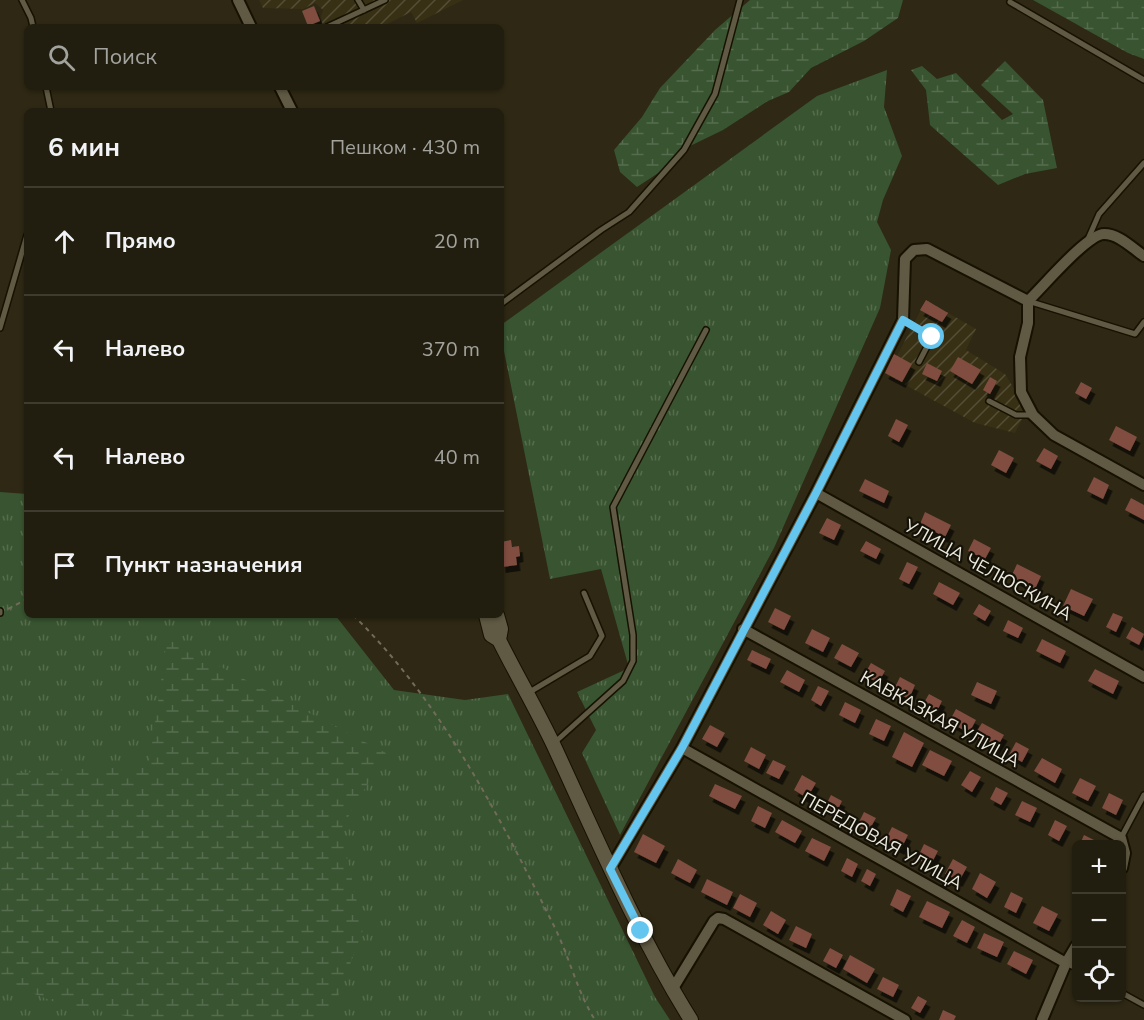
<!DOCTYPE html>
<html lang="ru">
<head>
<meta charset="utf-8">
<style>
  :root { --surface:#221e0f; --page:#2e2b1d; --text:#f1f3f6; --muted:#a2a29e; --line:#3f3c2f }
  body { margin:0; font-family:"Nunito Sans",sans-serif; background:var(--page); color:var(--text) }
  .controls { position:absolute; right:18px; bottom:18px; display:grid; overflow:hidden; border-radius:9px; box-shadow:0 2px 4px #0004 }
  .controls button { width:54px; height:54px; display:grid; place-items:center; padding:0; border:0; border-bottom:2px solid var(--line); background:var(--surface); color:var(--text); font:30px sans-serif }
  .stop { position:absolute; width:18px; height:18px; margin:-14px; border:4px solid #64c5ee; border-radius:50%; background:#fff }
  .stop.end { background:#64c5ee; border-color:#fff; box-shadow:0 2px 6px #0008 }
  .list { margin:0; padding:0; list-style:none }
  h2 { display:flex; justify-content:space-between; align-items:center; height:78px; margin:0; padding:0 24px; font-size:26px }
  h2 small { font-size:20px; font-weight:400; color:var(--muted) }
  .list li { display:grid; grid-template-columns:39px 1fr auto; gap:18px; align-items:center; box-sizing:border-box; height:108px; padding:0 24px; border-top:2px solid var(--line) }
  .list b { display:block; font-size:22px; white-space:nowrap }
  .list em { font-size:20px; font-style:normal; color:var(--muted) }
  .icon { flex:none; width:33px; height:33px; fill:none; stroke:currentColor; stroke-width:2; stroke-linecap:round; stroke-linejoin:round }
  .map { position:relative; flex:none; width:1144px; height:1020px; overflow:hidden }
  .search { position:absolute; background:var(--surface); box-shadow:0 2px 4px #0004; left:24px; top:24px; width:480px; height:66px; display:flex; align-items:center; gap:15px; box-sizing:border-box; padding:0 21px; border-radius:9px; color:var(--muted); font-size:22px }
  .panel { position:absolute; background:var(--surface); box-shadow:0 2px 4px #0004; left:24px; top:108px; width:480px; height:510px; border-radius:9px }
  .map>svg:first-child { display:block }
</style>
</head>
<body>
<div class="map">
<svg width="1144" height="1020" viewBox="0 0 1144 1020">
  <defs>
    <pattern id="industrial-furrows" width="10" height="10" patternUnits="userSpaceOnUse" patternTransform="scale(1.5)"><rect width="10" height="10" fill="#383014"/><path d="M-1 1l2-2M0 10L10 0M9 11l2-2" fill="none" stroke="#554e36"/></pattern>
    <pattern id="grass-tufts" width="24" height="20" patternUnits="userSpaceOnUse" patternTransform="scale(1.5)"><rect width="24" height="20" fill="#385430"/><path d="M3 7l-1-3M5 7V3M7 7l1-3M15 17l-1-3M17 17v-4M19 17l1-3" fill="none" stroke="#556d4e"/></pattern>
    <pattern id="wetland-marsh" width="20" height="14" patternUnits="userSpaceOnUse" patternTransform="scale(1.5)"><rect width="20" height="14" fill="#385430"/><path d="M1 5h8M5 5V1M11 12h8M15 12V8" fill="none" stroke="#556d4e"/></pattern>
    <filter id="shadow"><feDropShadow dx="3.5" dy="6" stdDeviation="0" flood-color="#0009"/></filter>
  </defs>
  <rect width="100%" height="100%" fill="#2e2814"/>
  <path fill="url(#industrial-furrows)" d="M 259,0 L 463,0 L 417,23 L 411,12 L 381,27 L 323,27 L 321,17 L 323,10 L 315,3 L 303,9 L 263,8 Z
    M 926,300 L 976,329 L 966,350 L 1005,374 L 1027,410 L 1015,433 L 975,423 L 887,375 Z"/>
  <path fill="url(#grass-tufts)" d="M 887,70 L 884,107 L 902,156 L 883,200 L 877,222 L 891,250 L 880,308 L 774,548 L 620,835 L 582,753 L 596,730 L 577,692 L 629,668 L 601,569 L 550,579 L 501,336 L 501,325 L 817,96 Z
    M 0,492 L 27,494 L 27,615 L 335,615 L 394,690 L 465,700 L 508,694 L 655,997 L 670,1020 L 0,1020 Z"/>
  <path fill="url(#wetland-marsh)" d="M 750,0 L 903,0 L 898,18 L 864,41 L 811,68 L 789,92 L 768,101 L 723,130 L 688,147 L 666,168 L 637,187 L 620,172 L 614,150 L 642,117 L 660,88 L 715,30 Z
    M 1033,0 L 1144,0 L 1144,59 L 1128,53 Z
    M 1005,61 L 1043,100 L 1057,168 L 1025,174 L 998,185 L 930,125 L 926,90 L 911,70 L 922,66 L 937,79 L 956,73 L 1002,120 L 1013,114 L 981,85 Z
    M 167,639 L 386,753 L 341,829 L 363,930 L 329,1020 L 147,1020 L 57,1003 L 0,980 L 0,766 L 20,773 L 149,765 Z"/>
  <path fill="#804e40" filter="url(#shadow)" d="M 314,6 L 320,21 L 308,26 L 302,11 Z
    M 926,300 L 948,313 L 942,322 L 920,310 Z
    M 894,354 L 912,364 L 902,382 L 885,373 Z
    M 958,357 L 981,370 L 972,384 L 950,371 Z
    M 927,363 L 942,371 L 937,381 L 922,374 Z
    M 990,377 L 997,381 L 990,394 L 983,390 Z
    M 1081,382 L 1092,388 L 1086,399 L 1075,393 Z
    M 896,419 L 908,425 L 899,442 L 888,436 Z
    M 1116,426 L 1137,437 L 1130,451 L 1109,440 Z
    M 1044,448 L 1058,456 L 1051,469 L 1036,461 Z
    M 999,450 L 1014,458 L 1006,473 L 991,465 Z
    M 1094,477 L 1109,485 L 1103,499 L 1087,491 Z
    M 865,479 L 889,491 L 884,503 L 859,491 Z
    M 1131,498 L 1144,505 L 1144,520 L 1125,510 Z
    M 925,512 L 951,525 L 945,537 L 920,524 Z
    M 827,518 L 841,525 L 834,540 L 819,533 Z
    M 974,539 L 991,548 L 985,559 L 968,551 Z
    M 511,540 L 512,547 L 519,546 L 520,556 L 516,557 L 517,565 L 502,567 L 501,542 Z
    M 866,541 L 881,549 L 876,559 L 860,551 Z
    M 907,562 L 918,567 L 909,584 L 899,579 Z
    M 1017,564 L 1041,576 L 1035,589 L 1011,577 Z
    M 939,582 L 960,593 L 953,605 L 933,594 Z
    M 1071,589 L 1093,599 L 1084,616 L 1063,606 Z
    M 979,604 L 991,611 L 985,621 L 973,614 Z
    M 775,608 L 791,616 L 784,630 L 768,622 Z
    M 1113,613 L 1123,617 L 1116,632 L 1106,627 Z
    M 1008,620 L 1023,628 L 1018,638 L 1003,631 Z
    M 1132,627 L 1144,634 L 1139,645 L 1126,638 Z
    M 812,629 L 830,638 L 823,652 L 805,643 Z
    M 1042,639 L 1066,651 L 1060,663 L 1036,651 Z
    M 842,644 L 859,653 L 851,667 L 834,658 Z
    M 752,650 L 771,659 L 766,669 L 747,660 Z
    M 871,663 L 885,671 L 878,683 L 864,675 Z
    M 1095,669 L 1119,681 L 1113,694 L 1088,681 Z
    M 787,670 L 805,680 L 799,692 L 780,682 Z
    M 900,677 L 915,685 L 909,699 L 893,691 Z
    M 977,682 L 997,691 L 991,704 L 971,695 Z
    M 818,686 L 829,691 L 821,706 L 811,700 Z
    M 929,694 L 942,701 L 936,713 L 922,706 Z
    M 845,702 L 861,710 L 855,723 L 839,715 Z
    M 956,709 L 976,720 L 969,733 L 949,722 Z
    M 876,719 L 891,726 L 884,741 L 869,734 Z
    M 982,723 L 1004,735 L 996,749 L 974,736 Z
    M 710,725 L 725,733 L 717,747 L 702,739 Z
    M 904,732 L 924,743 L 912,767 L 892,757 Z
    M 1016,742 L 1029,749 L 1022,762 L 1009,755 Z
    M 751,747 L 766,755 L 759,769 L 744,761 Z
    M 930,750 L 952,761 L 944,776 L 922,765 Z
    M 1042,758 L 1062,769 L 1055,783 L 1034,771 Z
    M 773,760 L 786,766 L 779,779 L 766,773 Z
    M 970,771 L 981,777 L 972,792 L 961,785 Z
    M 802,775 L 816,783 L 807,798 L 794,790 Z
    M 1080,778 L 1096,786 L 1088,801 L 1072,793 Z
    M 715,784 L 742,796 L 735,809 L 709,796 Z
    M 996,787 L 1008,793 L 1001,805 L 990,799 Z
    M 1109,793 L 1123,800 L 1116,815 L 1102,808 Z
    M 831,795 L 842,801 L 836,813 L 825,807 Z
    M 1022,801 L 1037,808 L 1030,822 L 1015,815 Z
    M 758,806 L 772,813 L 765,828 L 751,821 Z
    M 864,812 L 876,818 L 868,832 L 857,826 Z
    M 782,820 L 802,831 L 795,843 L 775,832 Z
    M 1055,820 L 1067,826 L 1059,841 L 1048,835 Z
    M 892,827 L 908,835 L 901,849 L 885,841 Z
    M 643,834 L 665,846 L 656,863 L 634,852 Z
    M 1084,835 L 1098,842 L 1097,844 L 1080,844 Z
    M 812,838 L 831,847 L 824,861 L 805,851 Z
    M 924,844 L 938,851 L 930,866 L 917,859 Z
    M 847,858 L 858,864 L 852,877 L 841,871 Z
    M 678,859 L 697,870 L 690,883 L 671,873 Z
    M 953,859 L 967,867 L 959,881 L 945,874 Z
    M 867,869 L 876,874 L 870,886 L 861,881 Z
    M 980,873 L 996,882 L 987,898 L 972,889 Z
    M 707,879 L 733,892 L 727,905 L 701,892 Z
    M 897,889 L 911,896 L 903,912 L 890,905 Z
    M 1011,892 L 1023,898 L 1016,913 L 1004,907 Z
    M 740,894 L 757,903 L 750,917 L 733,908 Z
    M 927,901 L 950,912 L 942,928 L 919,917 Z
    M 1042,906 L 1058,914 L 1049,931 L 1033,923 Z
    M 771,911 L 786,920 L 778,934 L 763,925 Z
    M 962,920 L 975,927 L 967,943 L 953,936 Z
    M 796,926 L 812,934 L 806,948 L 789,940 Z
    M 984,933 L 1004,942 L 997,957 L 977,948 Z
    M 830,948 L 843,955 L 836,968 L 823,961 Z
    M 1014,951 L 1033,960 L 1026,974 L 1007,964 Z
    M 850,955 L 875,969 L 867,983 L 843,969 Z
    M 883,977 L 899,985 L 893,997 L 877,989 Z
    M 918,996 L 927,1001 L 920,1013 L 911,1008 Z
    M 943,1010 L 956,1016 L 954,1020 L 939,1020 Z"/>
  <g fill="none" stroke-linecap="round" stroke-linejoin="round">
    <defs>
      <path id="service" d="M 22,0 L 31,18 L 33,27
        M 358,0 L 364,10
        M 1010,2 L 1144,80
        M 327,27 L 385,0
        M 46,87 L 51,111
        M 1088,239 L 1099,214 L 1144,163
        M 1028,301 L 1135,334 L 1144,322
        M 501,304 L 601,230 L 629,212 L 684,150 L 715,94 L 740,0
        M 903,320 L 932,337 L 919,362
        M 0,328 L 27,235
        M 989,401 L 1016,415 L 1033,415
        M 0,611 L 0,613
        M 528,693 L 590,656 L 602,636 L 584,593
        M 554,743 L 623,681 L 633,661 L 633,635 L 613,507 L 706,330
        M 1121,838 L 1144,795
        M 1066,963 L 1076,968
        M 1122,993 L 1144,1005"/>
      <path id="minor" d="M 238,0 L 251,27
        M 280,87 L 292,111
        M 1028,301 L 1028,323 L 1020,357 L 1021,392 L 1033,415 L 1054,435 L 1144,485
        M 816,493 L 1144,677
        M 743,629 L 1121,838 L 1125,853 L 1122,868
        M 682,748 L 1066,963
        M 610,869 L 682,748 L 816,493 L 903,320 L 905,259 L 914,250 L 927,249 L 1028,301 C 1042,288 1087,234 1104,234 C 1119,234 1132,248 1144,256
        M 672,990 L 714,921 L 718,918 L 724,919 L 905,1020
        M 1042,1020 L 1066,963 L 1076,946"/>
      <path id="tertiary" d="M 486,615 L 491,635 L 499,640 L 501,629 L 497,615
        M 499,640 C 517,676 537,710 554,746 C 597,839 637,933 691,1020"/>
    </defs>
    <use href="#service" stroke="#161101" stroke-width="8"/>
    <use href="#minor" stroke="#161101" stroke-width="14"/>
    <use href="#tertiary" stroke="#161101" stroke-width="16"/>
    <path stroke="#716c5a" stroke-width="2" stroke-dasharray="4.5 4.5" stroke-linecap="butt" d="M 8,609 L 27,599
      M 353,615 C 442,702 500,818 555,928 C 570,959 577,991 595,1020"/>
    <use href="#service" stroke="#605a44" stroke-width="5"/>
    <use href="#minor" stroke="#605a44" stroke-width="10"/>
    <use href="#tertiary" stroke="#605a44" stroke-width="14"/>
  </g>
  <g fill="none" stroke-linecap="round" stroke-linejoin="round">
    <path stroke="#64c5ee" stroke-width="8" d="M 641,931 L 610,869 L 682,748 L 816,493 L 903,320 L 932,337"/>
  </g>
  <g text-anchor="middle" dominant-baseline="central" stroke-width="4.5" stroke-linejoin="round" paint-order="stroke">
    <g font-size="18" fill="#edeadd" stroke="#141108">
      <text transform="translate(988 570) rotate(29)">УЛИЦА ЧЕЛЮСКИНА</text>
      <text transform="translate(940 719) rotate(29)">КАВКАЗКАЯ УЛИЦА</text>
      <text transform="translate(882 841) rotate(29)">ПЕРЕДОВАЯ УЛИЦА</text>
    </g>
  </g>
</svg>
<div class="controls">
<button>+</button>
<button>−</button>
<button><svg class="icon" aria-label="locate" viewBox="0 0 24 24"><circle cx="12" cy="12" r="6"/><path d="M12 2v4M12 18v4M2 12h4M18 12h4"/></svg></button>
</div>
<div class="stop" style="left:932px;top:337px"></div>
<div class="stop end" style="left:641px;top:931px"></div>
<div class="search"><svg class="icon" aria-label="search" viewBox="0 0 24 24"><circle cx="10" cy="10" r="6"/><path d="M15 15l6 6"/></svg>Поиск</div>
<section class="panel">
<h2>6 мин<small>Пешком · 430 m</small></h2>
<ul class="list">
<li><svg class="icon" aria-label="ahead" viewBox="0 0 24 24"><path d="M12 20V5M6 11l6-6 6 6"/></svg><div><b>Прямо</b></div><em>20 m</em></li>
<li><svg class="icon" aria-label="left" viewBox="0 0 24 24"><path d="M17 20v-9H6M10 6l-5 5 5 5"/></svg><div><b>Налево</b></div><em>370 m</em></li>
<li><svg class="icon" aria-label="left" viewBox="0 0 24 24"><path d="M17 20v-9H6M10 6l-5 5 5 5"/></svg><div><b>Налево</b></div><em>40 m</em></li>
<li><svg class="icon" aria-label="arrive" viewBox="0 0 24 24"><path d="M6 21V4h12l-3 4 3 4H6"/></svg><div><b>Пункт назначения</b></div></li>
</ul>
</section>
</div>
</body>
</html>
